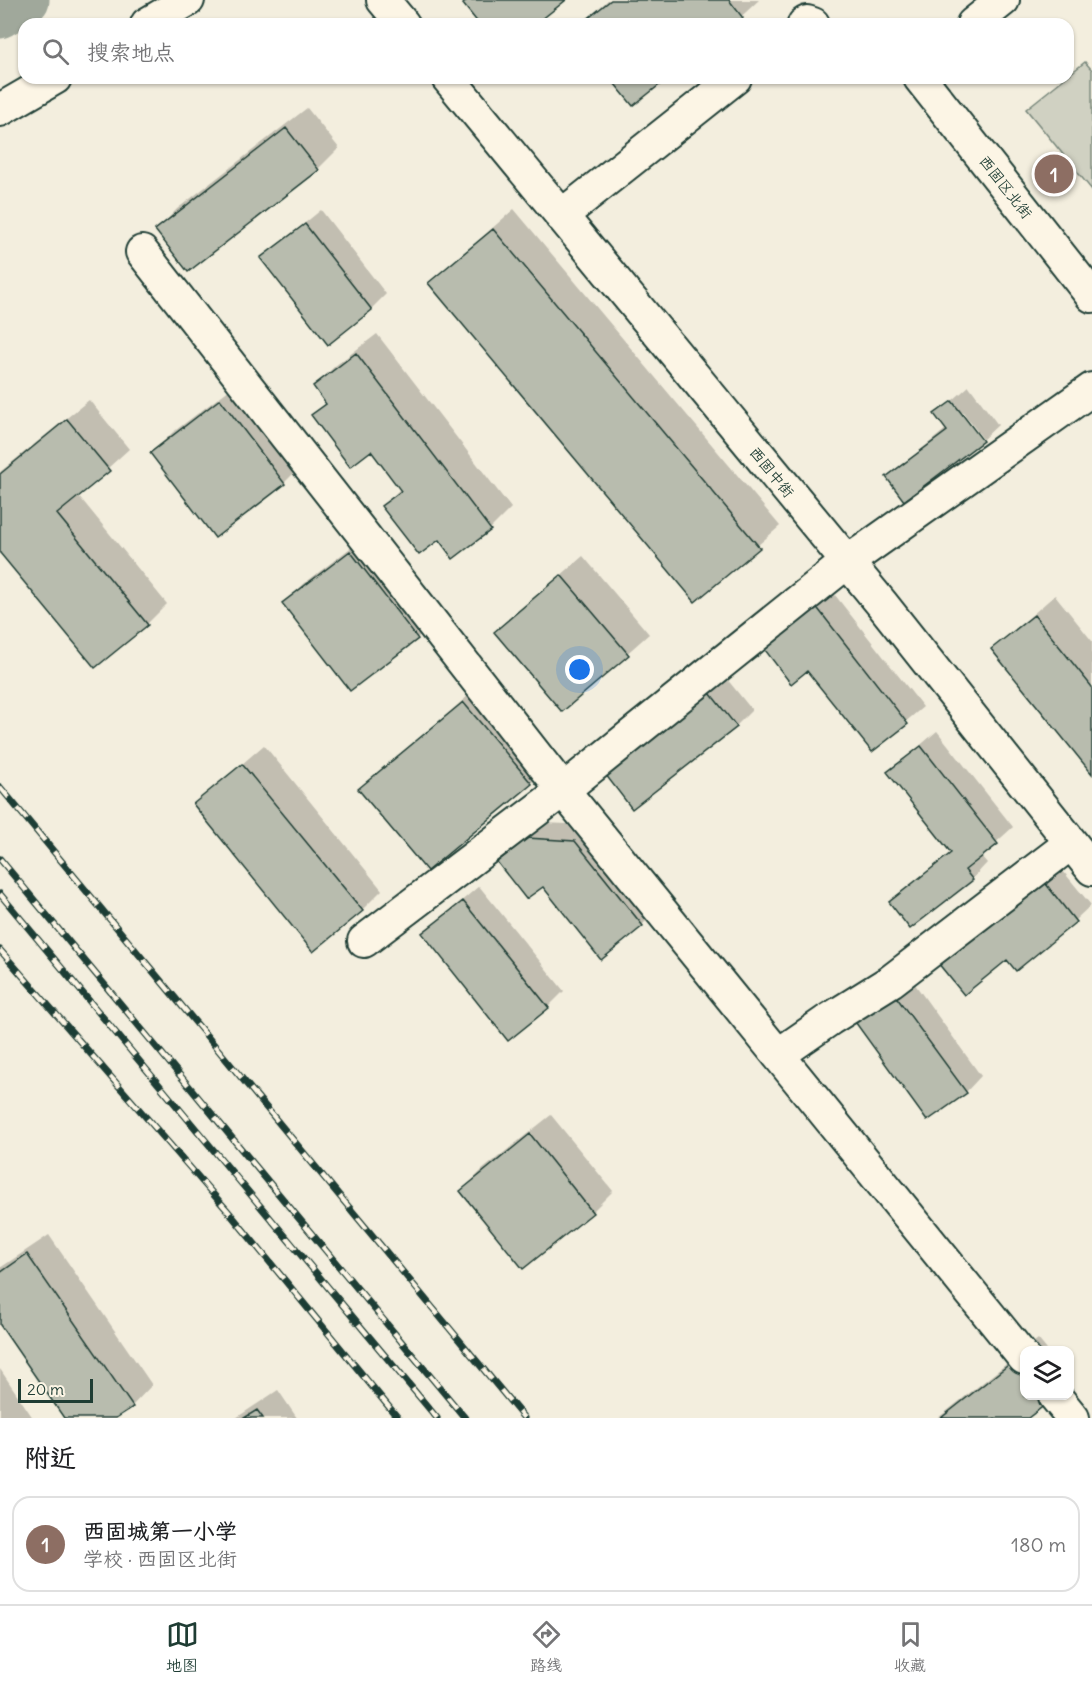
<!DOCTYPE html>
<html lang="zh">
<head>
<meta charset="utf-8">
<style>
  :root { --surface:#fff; --page:#f2f2f2; --text:#202124; --muted:#757577; --line:#e0e0e0; --accent:#1f3d34 }
  body { margin:0; font-family:Delius,"LXGW WenKai TC",sans-serif; background:var(--page); color:var(--text) }
  .controls { position:absolute; right:18px; bottom:18px; display:grid; overflow:hidden; border-radius:12px; box-shadow:0 2px 4px #0004 }
  .controls button { width:54px; height:54px; display:grid; place-items:center; padding:0; border:0; border-bottom:2px solid var(--line); background:var(--surface); color:var(--text); font:30px sans-serif }
  .scale { position:absolute; left:18px; bottom:15px; width:75px; box-sizing:border-box; padding-left:6px; border:3px solid #1f3d34; border-top:0; font-size:16px; line-height:21px; white-space:nowrap; color:#1f3d34; -webkit-text-stroke:4px #fcf5e5; paint-order:stroke }
  .you { position:absolute; left:580px; top:670px; width:21px; height:21px; margin:-15px; border:4px solid #fff; border-radius:50%; background:#1a73e8; box-shadow:0 0 0 9px #1a73e833 }
  .badge { display:grid; place-items:center; width:39px; height:39px; border-radius:50%; background:var(--accent); color:#fff; font-size:20px; font-weight:700 }
  .pin { position:absolute; translate:-50% -50%; border:3px solid #fff; box-shadow:0 2px 6px #0006 }
  .list { margin:0; padding:0; list-style:none }
  h2 { display:flex; justify-content:space-between; align-items:center; height:78px; margin:0; padding:0 24px; font-size:26px }
  h2 small { font-size:20px; font-weight:400; color:var(--muted) }
  .list li { display:grid; grid-template-columns:39px 1fr auto; gap:18px; align-items:center; box-sizing:border-box; height:96px; margin:0 12px 12px; padding:0 12px; border:2px solid var(--line); border-radius:18px }
  .list b { display:block; font-size:22px; white-space:nowrap }
  .list p { margin:0; font-size:20px; white-space:nowrap; color:var(--muted) }
  .list em { font-size:20px; font-style:normal; color:var(--muted) }
  .icon { flex:none; width:33px; height:33px; fill:none; stroke:currentColor; stroke-width:2; stroke-linecap:round; stroke-linejoin:round }
  .map { position:relative; flex:none; width:1092px; height:1418px; overflow:hidden }
  .search { position:absolute; background:var(--surface); box-shadow:0 2px 4px #0004; left:18px; right:18px; top:18px; height:66px; display:flex; align-items:center; gap:15px; box-sizing:border-box; padding:0 21px; border-radius:18px; color:var(--muted); font-size:22px }
  .sheet { height:186px; background:var(--surface) }
  nav { display:flex; justify-content:space-around; align-items:center; box-sizing:border-box; height:84px; border-top:2px solid var(--line); background:var(--surface); font-size:16px; color:var(--muted) }
  nav a { display:grid; justify-items:center; gap:3px }
  nav .on { color:var(--accent) }
  .map>svg:first-child { display:block }
</style>
</head>
<body>
<div class="map">
<svg width="1092" height="1418" viewBox="0 0 1092 1418">
  <rect width="100%" height="100%" fill="#f3eede"/>
  <filter id="ink" filterUnits="userSpaceOnUse"><feTurbulence type="fractalNoise" baseFrequency=".0167" numOctaves="2"/><feDisplacementMap in="SourceGraphic" scale="12" xChannelSelector="R" yChannelSelector="G"/><feConvolveMatrix kernelMatrix="1 2 1 2 8 2 1 2 1" color-interpolation-filters="sRGB"/></filter>
  <g filter="url(#ink)">
    <path fill="#d0d1c2" stroke="#78877b" stroke-width="1.5" d="M 1085,62 L 1092,70 L 1092,190 L 1026,109 Z"/>
    <path fill="#0003" d="M 608,0 L 759,0 L 733,24 L 582,24 Z
      M 307,108 L 339,148 L 318,169 L 188,270 L 157,230 L 177,209 Z
      M 514,209 L 780,526 L 695,600 L 430,283 Z
      M 321,210 L 386,294 L 371,309 L 262,258 Z
      M 377,334 L 511,508 L 490,529 L 453,557 L 439,538 L 383,506 L 401,488 L 371,449 L 313,416 L 327,402 L 315,386 L 335,366 Z
      M 242,380 L 305,462 L 284,483 L 215,536 L 152,453 L 172,433 Z
      M 969,386 L 998,425 L 983,439 L 963,412 L 961,414 L 981,441 L 888,477 L 947,428 L 936,415 Z
      M 89,400 L 129,449 L 78,495 L 167,604 L 147,624 L 0,551 L 0,472 Z
      M 371,532 L 437,618 L 417,638 L 284,603 L 305,583 Z
      M 583,556 L 649,634 L 563,710 L 496,632 Z
      M 831,590 L 923,707 L 872,750 L 808,668 L 764,646 Z
      M 1055,595 L 1092,641 L 1092,772 L 993,649 Z
      M 722,673 L 752,710 L 736,726 L 633,807 Z
      M 484,682 L 551,762 L 531,783 L 360,790 Z
      M 937,731 L 1013,827 L 981,856 L 987,863 L 972,879 L 891,902 L 952,851 L 889,772 Z
      M 264,745 L 382,890 L 362,910 L 195,805 Z
      M 544,823 L 590,825 L 658,909 L 642,925 L 543,885 L 499,863 Z
      M 1058,865 L 1091,905 L 1075,920 L 1016,969 L 1007,958 L 940,963 Z
      M 479,886 L 564,991 L 548,1007 L 424,933 Z
      M 909,976 L 981,1076 L 966,1092 L 855,1019 Z
      M 551,1115 L 613,1191 L 592,1212 L 524,1267 L 462,1191 L 482,1170 Z
      M 49,1235 L 152,1385 L 132,1406 L 0,1322 L 0,1268 Z
      M 1038,1339 L 1047,1350 L 1024,1350 L 1024,1396 L 1053,1396 L 1026,1418 L 938,1418 Z
      M 0,1369 L 33,1418 L 0,1418 Z
      M 278,1390 L 297,1418 L 236,1418 Z"/>
    <g fill="none" stroke-linecap="round" stroke-linejoin="round">
      <path stroke="#a0a89b" stroke-width="45" d="M 0,16 L 27,0"/>
    </g>
    <path fill="#b8bcae" stroke="#1f3d34" stroke-width="1.5" d="M 467,0 L 566,0 L 536,24 L 479,24 L 463,4 Z
      M 611,0 L 729,0 L 743,18 L 735,24 L 581,24 Z
      M 610,78 L 668,78 L 633,106 Z
      M 286,128 L 319,170 L 188,272 L 155,230 Z
      M 305,224 L 372,310 L 328,345 L 260,258 Z
      M 493,229 L 760,548 L 695,602 L 428,283 Z
      M 356,353 L 491,530 L 453,559 L 439,540 L 419,555 L 381,506 L 401,491 L 371,451 L 350,467 L 311,415 L 326,404 L 313,386 Z
      M 220,399 L 285,484 L 215,538 L 150,453 Z
      M 952,401 L 983,441 L 904,501 L 886,477 L 947,431 L 934,414 Z
      M 67,419 L 110,471 L 57,514 L 148,625 L 95,668 L 0,553 L 0,474 Z
      M 350,551 L 418,639 L 350,691 L 282,603 Z
      M 561,575 L 629,655 L 562,712 L 494,632 Z
      M 815,605 L 908,724 L 872,752 L 807,671 L 791,684 L 762,646 Z
      M 1034,615 L 1092,687 L 1092,774 L 991,649 Z
      M 706,688 L 737,727 L 632,809 L 602,770 Z
      M 463,702 L 532,784 L 427,871 L 358,789 Z
      M 921,746 L 998,844 L 965,870 L 973,880 L 910,929 L 889,902 L 951,853 L 887,772 Z
      M 242,764 L 363,911 L 313,952 L 193,804 Z
      M 527,838 L 575,841 L 643,926 L 601,960 L 543,887 L 526,899 L 497,862 Z
      M 1042,879 L 1076,922 L 1016,971 L 1007,960 L 964,995 L 938,963 Z
      M 463,901 L 549,1008 L 508,1041 L 422,933 Z
      M 892,991 L 967,1093 L 927,1121 L 853,1019 Z
      M 530,1134 L 593,1213 L 523,1269 L 460,1191 Z
      M 27,1254 L 133,1407 L 116,1418 L 64,1418 L 0,1325 L 0,1273 Z
      M 1016,1359 L 1024,1369 L 1024,1396 L 1046,1396 L 1050,1401 L 1028,1418 L 941,1418 Z
      M 257,1410 L 263,1418 L 244,1418 Z"/>
    <g fill="none" stroke-linecap="round" stroke-linejoin="round">
      <defs>
        <path id="minor" d="M 383,0 L 403,24
          M 147,24 L 188,0
          M 804,24 L 807,22 L 813,24
          M 973,24 L 1003,0
          M 448,78 L 882,604 L 1092,869
          M 920,78 L 1092,296
          M 0,110 L 55,78
          M 561,216 L 735,78
          M 142,252 L 563,790 L 1024,1358
          M 364,941 L 563,790 L 846,563 L 1092,389
          M 778,1055 L 830,1019 L 891,981 L 1071,843
          M 1055,1396 L 1073,1418"/>
      </defs>
      <use href="#minor" stroke="#1f3d34" stroke-width="36"/>
      <use href="#minor" stroke="#fcf5e5" stroke-width="32"/>
      <defs>
        <path id="rail" d="M 0,787 L 524,1418
          M 0,859 L 465,1418
          M 0,894 L 437,1418
          M 0,950 L 227,1210 L 398,1418"/>
      </defs>
      <use href="#rail" stroke="#1f3d34" stroke-width="7"/>
      <use href="#rail" stroke="#fcf5e5" stroke-width="4.5" stroke-dasharray="14" stroke-linecap="butt"/>
    </g>
  </g>
  <g text-anchor="middle" dominant-baseline="central" stroke-width="5" stroke-linejoin="round" paint-order="stroke">
    <g font-size="15" fill="#1f3d34" stroke="#fcf5e5">
      <text transform="translate(1006 187) rotate(52)">西固区北街</text>
      <text transform="translate(772 472) rotate(51)">西固中街</text>
    </g>
  </g>
</svg>
<div class="controls">
<button><svg class="icon" aria-label="layers" viewBox="0 0 24 24"><path d="M12 4l9 5-9 5-9-5zM3 14l9 5 9-5"/></svg></button>
</div>
<div class="scale">20 m</div>
<div class="you"></div>
<div class="pin badge" style="left:1054px;top:174px;background:#8d6e63">1</div>
<div class="search"><svg class="icon" aria-label="search" viewBox="0 0 24 24"><circle cx="10" cy="10" r="6"/><path d="M15 15l6 6"/></svg>搜索地点</div>
</div>
<section class="sheet">
<h2>附近<small></small></h2>
<ul class="list">
<li><span class="badge" style="background:#8d6e63">1</span><div><b>西固城第一小学</b><p>学校 · 西固区北街</p></div><em>180 m</em></li>
</ul>
</section>
<nav>
<a class="on"><svg class="icon" aria-label="map" viewBox="0 0 24 24"><path d="M3 6l6-2 6 2 6-2v14l-6 2-6-2-6 2zM9 4v14M15 6v14"/></svg>地图</a>
<a><svg class="icon" aria-label="directions" viewBox="0 0 24 24"><path d="M12 3l9 9-9 9-9-9zM9 14v-3h6M13 9l2 2-2 2"/></svg>路线</a>
<a><svg class="icon" aria-label="saved" viewBox="0 0 24 24"><path d="M7 4h10v16l-5-4-5 4z"/></svg>收藏</a>
</nav>
</body>
</html>
